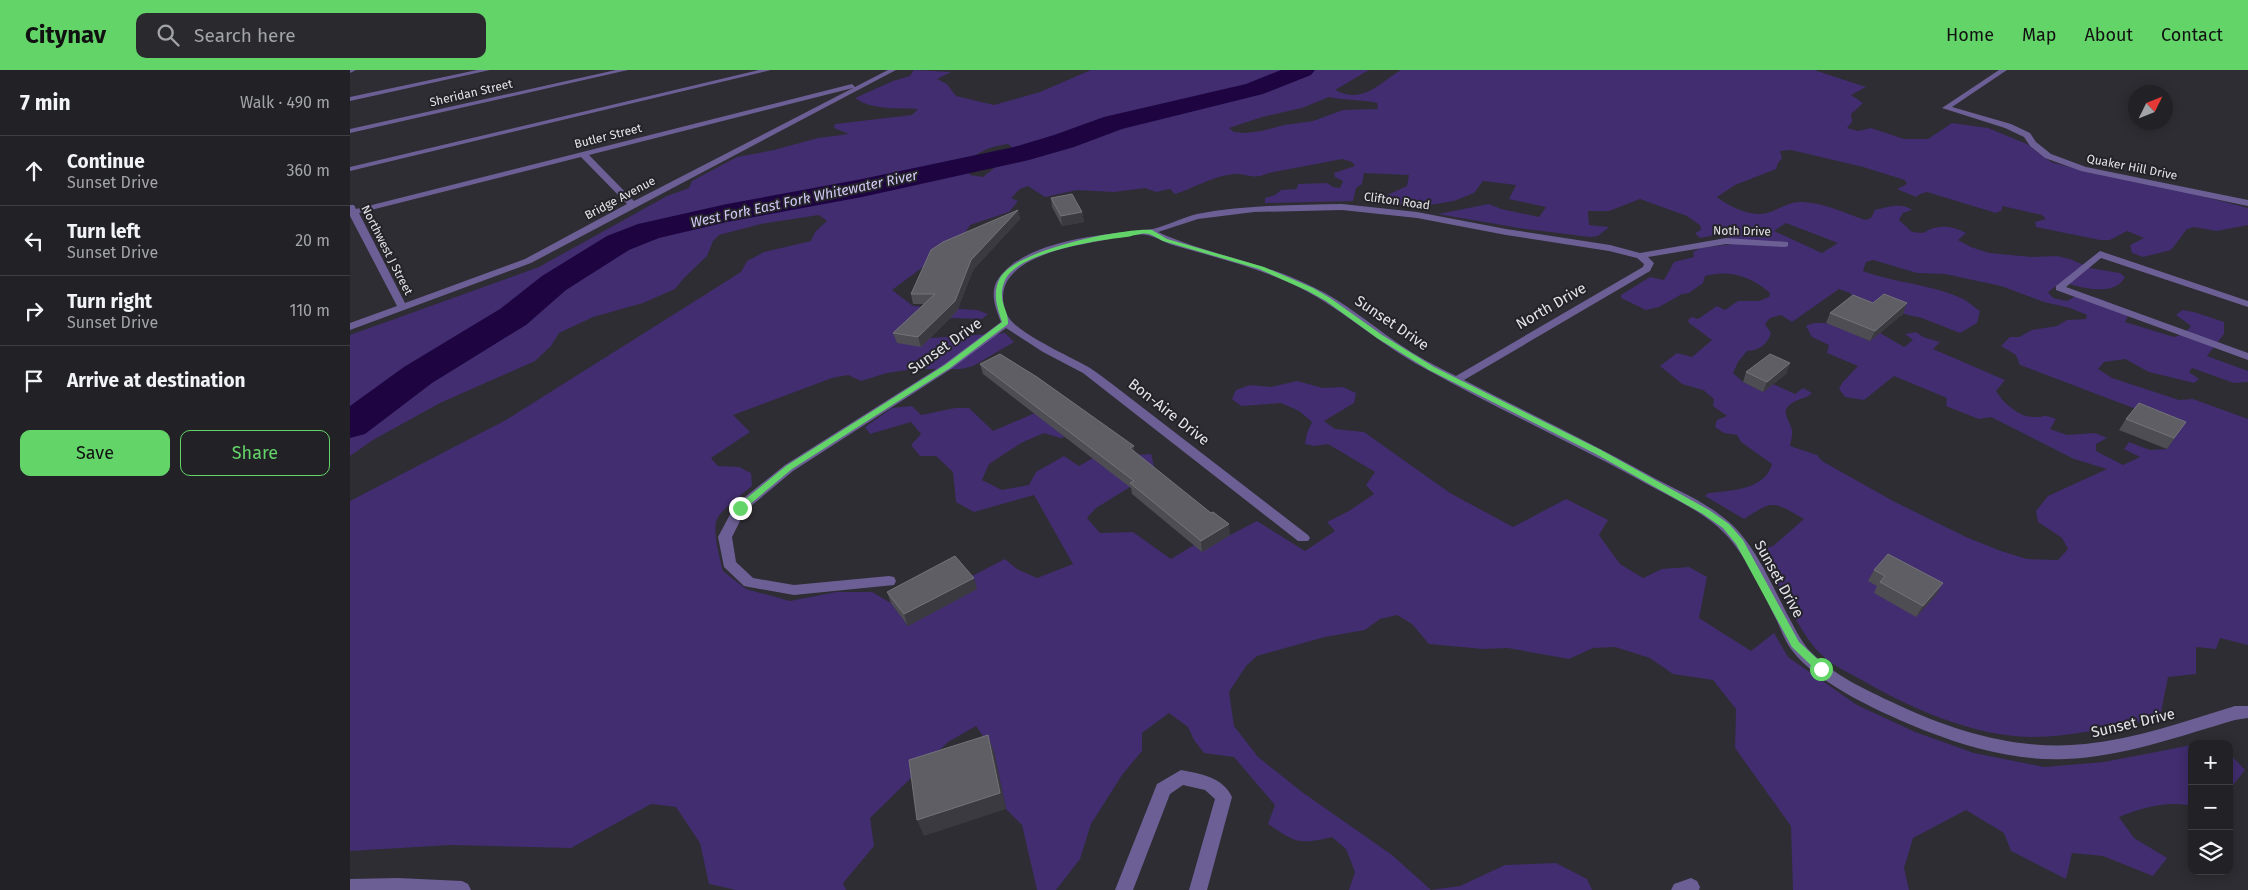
<!DOCTYPE html>
<html lang="en">
<head>
<meta charset="utf-8">
<style>
  :root { --surface:#222226; --page:#2a2a2e; --text:#f1f3f6; --muted:#a2a4a7; --line:#3f3f43; --accent:#63d468 }
  body { margin:0; font-family:"Fira Sans",sans-serif; background:var(--page); color:var(--text) }
  .controls { position:absolute; right:15px; bottom:15px; display:grid; overflow:hidden; border-radius:10px; box-shadow:0 2px 12px #0003 }
  .controls button { width:45px; height:45px; display:grid; place-items:center; padding:0; border:0; border-bottom:1px solid var(--line); background:var(--surface); color:var(--text); font:25px sans-serif }
  .compass { position:absolute; left:1778px; top:15px; width:45px; height:45px; border-radius:50%; background:var(--surface); box-shadow:0 2px 12px #0003; rotate:47deg }
  .stop { position:absolute; width:15px; height:15px; margin:-11px; border:4px solid #63d468; border-radius:50%; background:#fff }
  .stop.end { background:#63d468; border-color:#fff; box-shadow:0 1px 5px #0008 }
  .list { margin:0; padding:0; list-style:none }
  h2 { display:flex; justify-content:space-between; align-items:center; height:65px; margin:0; padding:0 20px; font-size:21px }
  h2 small { font-size:16px; font-weight:400; color:var(--muted) }
  .list li { display:grid; grid-template-columns:32px 1fr auto; gap:15px; align-items:center; box-sizing:border-box; height:70px; padding:0 20px; border-top:1px solid var(--line) }
  .list b { display:block; font-size:19px; white-space:nowrap }
  .list p { margin:0; font-size:16px; white-space:nowrap; color:var(--muted) }
  .list em { font-size:16px; font-style:normal; color:var(--muted) }
  .actions { display:flex; gap:10px; padding:15px 20px }
  .actions a { flex:1; padding:11px 0; border:1px solid var(--accent); border-radius:10px; text-align:center; font-size:18px; color:var(--accent) }
  .actions .main { background:var(--accent); color:#111 }
  .icon { flex:none; width:28px; height:28px; fill:none; stroke:currentColor; stroke-width:2; stroke-linecap:round; stroke-linejoin:round }
  .map { position:relative; flex:none; width:1898px; height:820px; overflow:hidden }
  header { display:flex; align-items:center; gap:30px; box-sizing:border-box; height:70px; padding:0 25px; background:var(--accent); color:#111 }
  header strong { font-size:24px }
  nav { display:flex; gap:28px; margin-inline-start:auto; font-size:18px }
  .search { width:350px; height:45px; background:var(--page); display:flex; align-items:center; gap:12px; box-sizing:border-box; padding:0 18px; border-radius:10px; color:var(--muted); font-size:19px }
  main { display:flex }
  aside { flex:1; background:var(--surface) }
  .map>svg:first-child { display:block }
</style>
</head>
<body>
<header>
<strong>Citynav</strong>
<div class="search"><svg class="icon" aria-label="search" viewBox="0 0 24 24"><circle cx="10" cy="10" r="6"/><path d="M15 15l6 6"/></svg>Search here</div>
<nav><a>Home</a><a>Map</a><a>About</a><a>Contact</a></nav>
</header>
<main>
<aside>
<h2>7 min<small>Walk · 490 m</small></h2>
<ul class="list">
<li><svg class="icon" aria-label="ahead" viewBox="0 0 24 24"><path d="M12 20V5M6 11l6-6 6 6"/></svg><div><b>Continue</b><p>Sunset Drive</p></div><em>360 m</em></li>
<li><svg class="icon" aria-label="left" viewBox="0 0 24 24"><path d="M17 20v-9H6M10 6l-5 5 5 5"/></svg><div><b>Turn left</b><p>Sunset Drive</p></div><em>20 m</em></li>
<li><svg class="icon" aria-label="right" viewBox="0 0 24 24"><path d="M7 20v-9h11M14 6l5 5-5 5"/></svg><div><b>Turn right</b><p>Sunset Drive</p></div><em>110 m</em></li>
<li><svg class="icon" aria-label="arrive" viewBox="0 0 24 24"><path d="M6 21V4h12l-3 4 3 4H6"/></svg><div><b>Arrive at destination</b></div></li>
</ul>
<div class="actions"><a class="main">Save</a><a>Share</a></div>
</aside>
<div class="map">
<svg width="1898" height="820" viewBox="0 0 1898 820">
  <rect width="100%" height="100%" fill="#2e2d33"/>
  <path fill="#412d6f" fill-rule="evenodd" d="M 564,0 L 601,2 L 587,9 L 597,14 L 606,26 L 644,35 L 690,22 L 741,0 L 1019,0 L 985,20 C 1013,35 1029,13 1051,0 L 1464,0 L 1516,17 L 1501,25 L 1513,33 L 1501,44 L 1502,52 L 1497,58 L 1508,61 L 1521,58 L 1554,69 L 1578,69 L 1602,53 L 1638,58 L 1677,74 L 1701,92 L 1741,103 L 1801,113 L 1898,138 L 1898,155 L 1867,161 L 1844,157 L 1837,159 L 1821,180 L 1793,187 L 1782,183 L 1780,175 L 1794,168 L 1777,161 L 1760,170 L 1750,170 L 1686,157 L 1685,152 L 1696,149 L 1692,145 L 1652,136 L 1652,140 L 1646,143 L 1577,122 L 1570,124 L 1566,127 L 1547,119 L 1557,114 L 1555,110 L 1513,97 L 1441,80 L 1430,81 L 1432,88 L 1428,93 L 1426,99 L 1385,115 L 1367,127 C 1380,137 1400,147 1417,143 C 1429,140 1438,131 1453,132 C 1474,133 1495,143 1515,150 L 1521,148 L 1525,140 C 1536,137 1552,132 1562,140 L 1553,143 L 1549,150 L 1562,162 L 1573,163 C 1588,154 1601,155 1616,163 L 1608,170 L 1621,177 L 1639,183 L 1682,187 L 1707,186 L 1720,189 L 1740,198 L 1770,203 L 1775,207 C 1764,228 1729,217 1712,212 L 1698,222 L 1703,228 L 1717,231 L 1729,224 C 1747,227 1765,232 1778,246 L 1775,252 L 1824,267 L 1834,264 L 1841,256 L 1826,245 L 1832,240 L 1844,242 L 1874,252 L 1874,264 L 1857,286 L 1898,301 L 1898,312 L 1884,313 L 1842,298 L 1839,302 L 1849,309 L 1844,313 L 1799,302 L 1775,289 L 1754,292 L 1748,299 L 1762,308 L 1829,330 L 1843,329 L 1898,349 L 1898,575 L 1870,568 L 1866,579 L 1846,577 L 1846,604 L 1818,607 L 1810,647 C 1767,656 1724,667 1680,667 C 1622,666 1558,637 1510,609 C 1497,602 1482,595 1472,585 C 1450,566 1427,511 1412,484 L 1414,479 L 1423,476 L 1454,449 C 1424,432 1424,429 1394,449 L 1355,426 L 1358,423 C 1380,421 1415,420 1422,394 L 1391,372 L 1387,365 L 1374,363 L 1365,357 L 1367,350 L 1377,346 L 1363,336 L 1364,329 L 1353,320 L 1332,314 L 1310,296 L 1327,283 L 1342,287 L 1362,270 L 1339,253 L 1338,250 L 1342,247 L 1348,249 L 1367,236 L 1375,240 L 1388,231 L 1409,231 L 1419,227 L 1420,223 C 1403,207 1378,199 1355,206 L 1353,213 L 1339,223 L 1332,224 L 1309,237 L 1296,240 L 1271,228 L 1271,225 L 1300,207 L 1314,210 L 1324,192 L 1344,187 L 1343,182 L 1350,178 L 1383,174 L 1378,165 L 1365,165 L 1350,168 L 1345,163 L 1351,160 L 1350,155 L 1337,146 L 1290,129 L 1259,141 L 1238,141 L 1239,155 L 1259,157 L 1248,166 L 1240,167 L 1169,158 L 1088,144 L 1139,134 L 1151,139 L 1189,147 L 1196,137 L 1159,129 L 1166,115 L 1133,111 L 1124,123 L 1104,131 L 1073,136 L 1063,132 L 1046,135 L 1033,134 L 1028,131 L 1033,127 L 1057,116 L 1059,105 L 1014,103 L 1012,114 L 1006,118 L 1003,131 L 915,133 L 915,128 L 925,125 L 931,120 L 947,119 L 948,114 L 977,113 L 983,117 L 990,118 L 993,111 L 985,107 L 984,103 L 1005,96 L 1002,92 L 992,89 L 919,103 C 902,110 900,104 885,104 C 864,105 845,118 825,124 L 820,119 L 806,122 L 795,118 L 764,122 L 727,120 L 695,127 L 678,116 L 670,119 L 661,128 L 668,131 L 659,142 L 620,155 L 612,168 L 542,220 L 563,236 L 627,240 L 638,244 L 632,249 L 600,248 L 576,244 L 570,277 L 580,268 L 655,263 L 664,272 L 623,296 L 611,299 L 563,299 L 537,303 L 511,311 L 498,305 L 482,308 L 383,345 L 400,362 L 361,388 L 368,396 L 389,397 L 401,403 L 402,416 C 392,424 373,438 367,449 C 362,461 370,488 373,501 L 396,519 L 440,531 L 486,522 L 522,522 L 541,533 L 558,556 L 618,508 L 655,489 L 667,499 L 687,508 L 723,494 L 684,425 L 624,442 L 606,432 L 603,402 L 586,386 L 570,386 L 561,375 L 571,364 L 561,352 L 520,364 L 515,357 L 542,338 L 562,336 L 571,345 L 605,338 L 619,338 L 643,361 L 685,343 L 721,366 L 710,368 L 694,363 L 671,373 L 639,394 L 632,410 L 652,420 L 679,415 L 686,402 L 714,386 L 729,396 L 743,388 L 801,384 L 804,396 L 801,404 L 746,438 L 737,448 L 750,463 L 783,462 L 821,489 L 844,475 L 880,465 L 907,451 L 955,481 L 985,461 L 977,452 L 999,441 L 1024,424 L 1016,415 L 1025,402 L 978,374 L 964,376 L 955,374 L 957,363 L 962,352 L 949,341 L 931,333 L 891,336 L 882,329 L 886,320 L 900,315 L 921,317 L 947,311 L 973,318 L 993,317 L 1006,323 L 1004,333 L 974,351 L 985,359 L 1014,362 L 1100,423 L 1163,457 L 1216,429 L 1258,450 L 1249,465 L 1270,494 L 1293,508 L 1312,499 L 1339,497 L 1357,507 L 1349,548 L 1401,581 L 1424,563 L 1438,587 L 1507,635 L 1565,662 L 1624,683 L 1694,697 L 1754,692 L 1842,675 L 1842,736 C 1819,730 1790,738 1769,747 L 1784,768 L 1817,788 L 1803,806 L 1753,786 L 1722,783 L 1716,809 L 1661,781 L 1654,763 L 1616,740 L 1563,768 L 1554,798 L 1559,820 L 1443,820 L 1441,756 L 1385,678 L 1386,639 L 1363,610 L 1323,604 L 1300,588 L 1265,577 L 1243,578 L 1219,589 L 1158,578 L 1133,579 L 1079,574 L 1062,554 L 1047,545 L 1030,549 L 1015,560 L 975,567 L 907,586 L 896,596 L 879,622 L 884,656 L 908,687 L 952,722 L 1042,785 L 1081,820 L 1110,816 L 1155,795 L 1206,793 L 1237,809 L 1242,820 L 999,820 L 1005,802 L 996,779 L 982,767 C 948,775 946,773 918,754 L 925,735 L 884,687 L 854,683 L 844,670 L 838,657 L 819,643 L 792,663 L 792,681 L 772,705 L 741,754 L 730,789 L 706,820 L 687,820 L 672,755 L 656,739 L 644,682 L 626,656 L 598,672 L 520,748 L 524,776 L 493,813 L 496,820 L 386,820 L 359,814 L 350,773 L 326,737 L 301,734 L 221,778 L 100,775 L 0,781 L 0,431 L 156,350 L 391,202 L 397,191 L 414,182 L 461,171 L 465,162 L 477,151 L 469,145 L 411,154 L 369,165 L 363,171 L 357,186 L 334,208 L 325,219 L 293,233 L 243,247 L 209,263 L 201,276 L 185,291 L 90,333 L 23,370 L 0,386 L 0,265 L 189,197 L 317,126 L 339,118 L 342,111 L 387,87 L 424,80 L 468,68 L 499,64 L 484,58 L 485,54 L 562,45 L 568,39 C 547,38 522,40 505,28 L 543,11 L 560,6 ZM 979,27 C 995,31 1011,29 1027,33 L 1028,39 L 993,40 L 963,51 L 934,55 L 911,61 L 895,63 L 884,62 L 879,58 L 912,47 L 952,38 ZM 658,74 L 673,86 L 663,93 L 648,95 L 633,107 L 620,105 L 617,91 C 630,81 642,76 658,74 ZM 1436,153 L 1488,173 L 1472,183 L 1424,161 ZM 1523,190 L 1567,203 L 1595,204 L 1651,216 L 1694,232 L 1720,238 L 1737,245 L 1736,249 L 1717,250 L 1707,256 L 1682,260 L 1669,267 L 1660,267 L 1651,276 L 1666,285 L 1670,295 L 1828,355 L 1828,363 L 1817,379 L 1800,380 L 1779,372 L 1774,379 L 1790,387 L 1773,395 L 1746,381 L 1746,374 L 1757,368 L 1745,363 L 1717,365 L 1700,359 L 1706,349 C 1691,343 1696,348 1684,347 C 1669,347 1653,333 1646,321 L 1655,310 L 1583,279 L 1590,272 L 1573,267 L 1566,262 L 1555,264 L 1563,270 L 1554,277 L 1530,263 L 1520,271 C 1502,264 1474,245 1456,256 L 1462,267 L 1479,275 L 1477,283 L 1508,296 L 1492,313 L 1489,319 L 1495,327 L 1514,330 L 1544,306 L 1597,328 L 1596,336 L 1629,349 L 1641,347 L 1724,389 L 1757,399 L 1698,426 L 1686,441 L 1688,452 L 1712,468 L 1718,479 L 1708,490 L 1677,489 L 1651,481 L 1616,467 L 1543,431 L 1472,391 L 1467,385 L 1440,376 C 1441,371 1443,364 1442,360 C 1440,350 1428,341 1444,332 C 1450,328 1456,329 1462,323 L 1453,318 L 1445,324 L 1423,314 L 1413,322 L 1393,312 L 1383,303 L 1388,292 L 1397,281 C 1410,280 1417,275 1421,263 L 1415,254 L 1420,248 L 1431,245 L 1442,252 L 1489,219 L 1500,223 L 1505,229 L 1530,235 L 1558,245 L 1572,248 L 1610,263 L 1627,253 L 1630,241 C 1624,237 1618,231 1611,228 C 1580,214 1545,213 1513,201 L 1516,192 Z
    M 1879,683 L 1895,700 L 1879,720 Z"/>
  <g fill="none" stroke-linecap="round" stroke-linejoin="round">
    <path fill="#1e0541" fill-rule="evenodd" d="M 931,0 L 965,0 L 961,5 L 913,24 L 772,59 L 724,77 L 679,90 L 512,127 L 377,152 L 309,168 L 279,180 L 216,220 L 176,255 L 82,313 L 15,364 L 0,368 L 0,336 L 54,297 L 150,239 L 192,206 L 257,166 L 288,154 L 377,134 L 512,109 L 664,77 L 704,65 L 754,47 L 896,14 Z"/>
    <path fill="#6c5f95" fill-rule="evenodd" d="M 0,0 L 6,0 L 0,3 Z
      M 127,0 L 140,0 L 0,31 L 0,27 Z
      M 266,0 L 278,0 L 0,63 L 0,59 Z
      M 409,0 L 421,0 L 0,101 L 0,97 Z
      M 538,0 L 546,0 L 181,193 L 0,260 L 0,253 L 47,236 L 0,146 L 0,135 L 4,135 L 6,139 L 502,14 L 505,17 ZM 503,18 L 284,131 L 239,85 ZM 231,87 L 277,134 L 175,189 L 55,233 L 9,143 Z
      M 1649,0 L 1657,0 L 1602,37 L 1661,54 L 1680,63 L 1686,72 L 1701,84 L 1736,97 L 1898,130 L 1898,136 L 1731,101 L 1695,88 L 1680,76 L 1674,67 L 1655,58 L 1592,38 Z
      M 992,134 L 1067,142 L 1156,159 L 1260,175 L 1290,183 L 1376,168 L 1438,172 L 1438,176 L 1435,177 L 1376,174 L 1298,187 L 1304,193 L 1300,201 L 1114,310 C 1175,341 1237,371 1297,404 C 1324,419 1355,431 1379,452 C 1405,475 1421,513 1437,544 C 1444,556 1449,568 1458,579 C 1481,604 1516,620 1546,634 C 1605,662 1670,681 1735,674 C 1786,669 1836,651 1885,636 L 1898,636 L 1898,648 L 1885,650 C 1830,666 1773,687 1715,689 C 1667,691 1620,678 1576,661 C 1536,645 1466,614 1441,579 C 1435,571 1431,560 1427,551 C 1411,519 1395,481 1368,457 C 1344,436 1313,424 1286,408 C 1216,370 1144,337 1074,298 C 1027,273 989,235 940,213 C 904,197 865,187 826,176 C 817,174 807,167 797,165 C 782,163 764,168 750,171 C 720,176 654,188 653,226 C 653,234 655,242 659,248 C 671,265 721,287 740,298 C 749,304 757,310 766,317 L 958,465 L 960,468 L 958,471 L 948,471 L 733,303 L 693,282 L 656,258 L 601,299 L 443,401 L 395,441 L 382,467 L 386,492 L 403,508 L 444,515 L 539,506 L 544,507 L 546,511 L 544,515 L 444,525 L 399,517 L 394,516 L 374,497 L 368,467 L 385,435 L 435,395 L 593,295 L 651,252 C 644,235 638,218 653,203 C 682,170 755,164 796,160 C 814,158 830,148 847,144 C 895,135 944,135 992,134 ZM 992,140 L 1067,148 L 1156,165 L 1259,181 L 1287,188 L 1294,194 L 1293,197 L 1106,306 C 1085,296 1065,285 1046,272 C 1019,253 993,231 963,217 C 914,192 858,185 808,162 L 848,149 L 904,142 Z
      M 1750,181 L 1898,231 L 1898,237 L 1751,188 L 1716,217 L 1898,283 L 1898,290 L 1706,220 L 1706,216 Z
      M 831,700 C 851,704 873,707 882,727 L 857,820 L 839,820 L 865,729 L 855,720 L 833,715 L 820,724 L 783,820 L 765,820 L 807,714 Z
      M 48,808 L 112,811 L 118,814 L 121,820 L 0,820 L 0,809 Z
      M 1341,808 L 1347,811 L 1350,817 L 1349,820 L 1321,820 L 1324,814 Z"/>
  </g>
  <path fill="#4e4d54" d="M 701,128 L 732,142 L 734,152 L 712,156 L 702,137 Z
    M 668,140 L 670,149 L 623,200 L 607,241 L 571,277 L 547,273 L 543,263 L 574,234 L 563,234 L 561,224 Z
    M 1480,243 L 1553,244 L 1520,271 L 1476,253 Z
    M 1440,293 L 1436,304 L 1413,322 L 1393,312 L 1396,302 Z
    M 630,294 L 785,382 L 880,465 L 852,482 L 782,424 L 781,418 L 633,304 Z
    M 1776,349 L 1836,352 L 1817,379 L 1769,360 Z
    M 1524,500 L 1586,525 L 1566,547 L 1524,523 L 1527,516 L 1518,511 Z
    M 627,519 L 558,556 L 541,533 L 537,522 Z"/>
  <path fill="#3b3a40" d="M 668,140 L 670,149 L 623,200 L 607,241 L 571,277 L 568,267 L 621,190 Z
    M 732,142 L 734,152 L 712,156 L 711,146 Z
    M 1557,233 L 1553,244 L 1520,271 L 1525,261 Z
    M 1440,293 L 1436,304 L 1413,322 L 1417,312 Z
    M 784,376 L 785,387 L 780,378 Z
    M 879,454 L 880,465 L 852,482 L 851,471 Z
    M 624,508 L 627,519 L 558,556 L 554,544 Z
    M 1593,513 L 1586,525 L 1566,547 L 1573,536 Z
    M 638,665 L 644,682 L 656,739 L 574,766 L 567,750 Z"/>
  <path fill="#5e5e64" stroke="#737379" d="M 722,124 L 732,142 L 711,146 L 701,128 Z
    M 668,140 L 621,190 L 605,231 L 568,267 L 543,263 L 585,224 L 561,224 L 581,180 L 593,172 Z
    M 1534,224 L 1557,233 L 1525,261 L 1480,243 L 1503,225 L 1523,233 Z
    M 650,284 L 687,307 L 784,376 L 780,378 L 861,443 L 863,442 L 879,454 L 851,471 L 780,413 L 784,411 L 630,294 Z
    M 1420,284 L 1440,293 L 1417,312 L 1396,302 Z
    M 1789,333 L 1836,352 L 1824,368 L 1776,349 Z
    M 1538,484 L 1593,513 L 1573,536 L 1530,512 L 1535,506 L 1524,500 Z
    M 605,486 L 624,508 L 554,544 L 537,522 Z
    M 638,665 L 650,723 L 567,750 L 559,690 Z"/>
  <path fill="#63d468" d="M 802,160 L 817,169 L 914,197 L 963,218 L 980,228 L 1032,265 L 1084,297 L 1251,380 L 1359,440 L 1379,454 L 1393,470 L 1449,572 L 1475,596 L 1475,602 L 1468,602 L 1442,577 L 1386,474 L 1373,458 L 1353,444 L 1246,384 L 1079,300 L 1027,268 L 976,231 L 958,221 L 909,199 L 813,171 C 809,169 803,165 799,164 C 793,162 783,166 776,167 C 749,170 668,182 655,210 C 646,232 659,239 658,254 L 600,298 L 442,399 L 393,440 L 387,440 L 387,436 L 436,396 L 595,295 L 652,252 C 647,237 642,223 650,208 C 665,180 772,158 802,160 Z"/>
  <g text-anchor="middle" dominant-baseline="central" stroke-width="4" stroke-linejoin="round" paint-order="stroke">
    <g font-size="12" fill="#e4e4e8" stroke="#242329">
      <text transform="translate(121 23) rotate(-13)">Sheridan Street</text>
      <text transform="translate(258 66) rotate(-14)">Butler Street</text>
      <text transform="translate(1782 97) rotate(11)">Quaker Hill Drive</text>
      <text transform="translate(270 128) rotate(-28)">Bridge Avenue</text>
      <text transform="translate(1047 131) rotate(8)">Clifton Road</text>
      <text transform="translate(1392 161) rotate(1)">Noth Drive</text>
      <text transform="translate(37 180) rotate(63)">Northwest J Street</text>
    </g>
    <g font-size="14" font-style="italic" fill="#d3caf8" stroke="#242329">
      <text transform="translate(454 129) rotate(-12)">West Fork East Fork Whitewater River</text>
    </g>
    <g font-size="15" fill="#e4e4e8" stroke="#242329">
      <text transform="translate(1201 236) rotate(-30)">North Drive</text>
      <text transform="translate(1042 253) rotate(34)">Sunset Drive</text>
      <text transform="translate(595 276) rotate(-35)">Sunset Drive</text>
      <text transform="translate(819 342) rotate(38)">Bon-Aire Drive</text>
      <text transform="translate(1429 509) rotate(61)">Sunset Drive</text>
      <text transform="translate(1783 653) rotate(-13)">Sunset Drive</text>
    </g>
  </g>
</svg>
<div class="controls">
<button>+</button>
<button>−</button>
<button><svg class="icon" aria-label="layers" viewBox="0 0 24 24"><path d="M12 4l9 5-9 5-9-5zM3 14l9 5 9-5"/></svg></button>
</div>
<svg class="compass" viewBox="-18 -18 36 36"><path d="M0-13l5 13h-10z" fill="#e53935"/><path d="M0 13l5-13h-10z" fill="#a2a4a7"/></svg>
<div class="stop" style="left:1471px;top:599px"></div>
<div class="stop end" style="left:390px;top:438px"></div>
</div>
</main>
</body>
</html>
